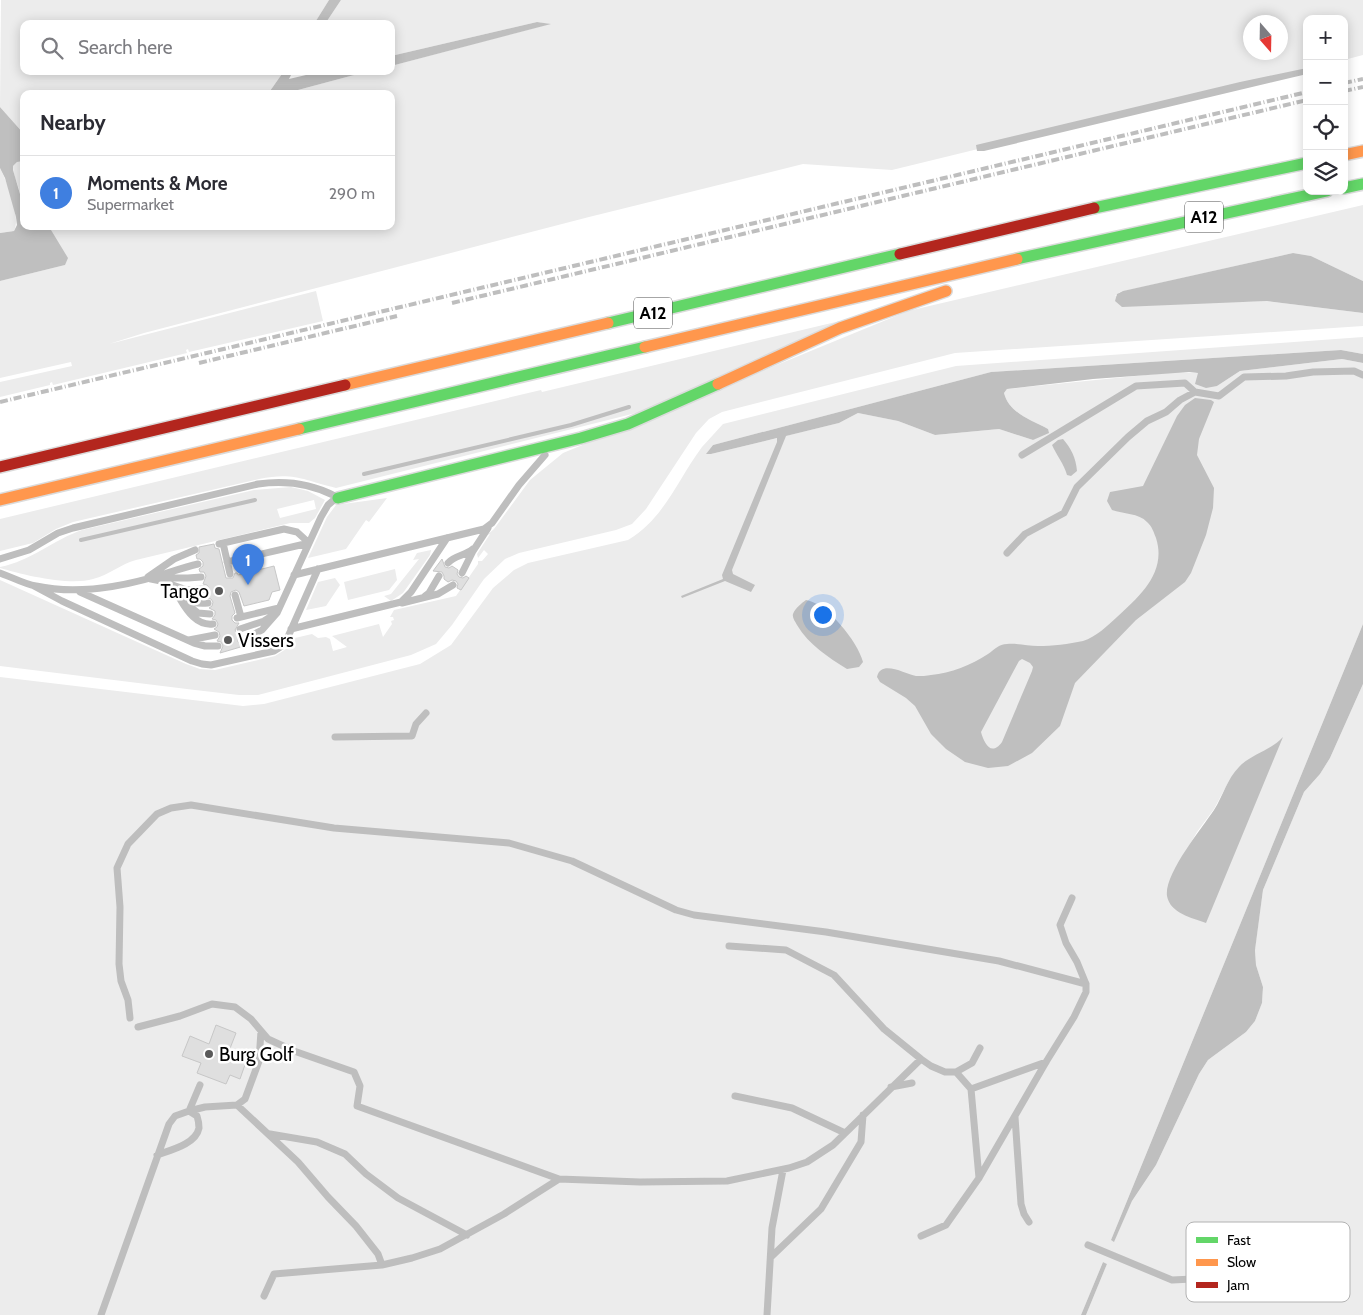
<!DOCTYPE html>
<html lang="en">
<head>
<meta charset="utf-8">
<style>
  :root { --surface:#fff; --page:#f2f2f3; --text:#2b2b33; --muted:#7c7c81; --line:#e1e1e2; --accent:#7c3aed }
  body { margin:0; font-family:Cabin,sans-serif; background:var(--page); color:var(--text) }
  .controls { position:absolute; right:15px; top:15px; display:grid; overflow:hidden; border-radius:10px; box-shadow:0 2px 12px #0003 }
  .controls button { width:45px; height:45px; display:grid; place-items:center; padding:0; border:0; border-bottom:1px solid var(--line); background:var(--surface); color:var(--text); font:25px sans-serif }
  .compass { position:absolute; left:1243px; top:15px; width:45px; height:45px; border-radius:50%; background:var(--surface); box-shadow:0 2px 12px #0003; rotate:160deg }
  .you { position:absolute; left:822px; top:614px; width:18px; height:18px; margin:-12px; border:4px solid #fff; border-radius:50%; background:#1a73e8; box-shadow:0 0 0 8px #1a73e833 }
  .badge { display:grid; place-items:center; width:32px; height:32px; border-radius:50%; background:var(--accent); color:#fff; font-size:16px; font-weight:700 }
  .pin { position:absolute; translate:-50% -41px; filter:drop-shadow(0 1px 2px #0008) }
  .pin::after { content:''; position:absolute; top:26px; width:18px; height:15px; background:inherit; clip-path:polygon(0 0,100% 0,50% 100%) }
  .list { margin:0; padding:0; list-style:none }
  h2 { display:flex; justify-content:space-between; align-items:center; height:65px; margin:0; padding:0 20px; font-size:21px }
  h2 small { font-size:16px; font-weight:400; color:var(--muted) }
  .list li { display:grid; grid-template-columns:32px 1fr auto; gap:15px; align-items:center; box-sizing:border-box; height:75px; padding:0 20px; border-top:1px solid var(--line) }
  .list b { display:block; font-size:19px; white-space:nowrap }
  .list p { margin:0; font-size:16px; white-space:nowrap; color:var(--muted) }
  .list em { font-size:16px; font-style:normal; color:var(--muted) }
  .icon { flex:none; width:28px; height:28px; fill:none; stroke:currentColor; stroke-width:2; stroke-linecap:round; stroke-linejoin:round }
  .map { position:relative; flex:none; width:1363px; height:1315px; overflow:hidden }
  .search { position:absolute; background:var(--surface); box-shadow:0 2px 12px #0003; left:20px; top:20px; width:375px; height:55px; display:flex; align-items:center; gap:12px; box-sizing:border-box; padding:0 18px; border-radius:10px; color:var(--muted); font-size:19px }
  .panel { position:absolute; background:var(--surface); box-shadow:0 2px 12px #0003; left:20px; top:90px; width:375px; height:140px; border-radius:10px }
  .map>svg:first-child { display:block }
</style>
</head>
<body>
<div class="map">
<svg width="1363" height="1315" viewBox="0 0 1363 1315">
  <rect width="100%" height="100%" fill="#fff"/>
  <path fill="#ececec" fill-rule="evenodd" d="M 1,0 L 329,0 L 314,24 L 24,24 L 24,71 L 284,71 L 270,91 L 258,94 L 24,94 L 24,134 L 0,107 Z
    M 341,0 L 1363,0 L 1363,55 L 1344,60 L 1344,19 L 1307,19 L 1307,69 L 892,170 L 803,164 L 589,217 L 144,333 L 109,344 L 316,291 L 323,321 L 189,352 L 188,349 L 186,350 L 187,353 L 53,385 L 52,382 L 50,383 L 50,385 L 0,397 L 0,382 L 72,366 L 71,362 L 0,378 L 0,281 L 65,265 L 44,227 L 38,226 L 391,226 L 391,94 L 283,94 L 369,71 L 391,71 L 391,66 L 549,24 L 537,22 L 391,56 L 391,24 L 325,24 ZM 1250,22 L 1280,22 L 1280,52 L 1250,52 Z
    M 24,161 L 24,216 C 21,208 21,202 20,195 C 19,185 13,176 13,166 L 17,162 Z
    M 0,168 C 7,182 21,216 14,231 L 0,233 Z
    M 1363,205 L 1363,281 L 1311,256 L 1293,253 L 1120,292 L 1115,296 L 1240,302 L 1267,301 L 1363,313 L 1363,326 L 955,353 L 722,412 L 709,419 L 696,433 L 646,509 L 632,524 L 616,530 L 519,553 L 505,559 L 484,579 L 452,625 L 436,644 L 411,655 L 258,695 L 239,695 L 195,690 L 0,666 L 0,580 L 186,664 L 200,669 L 215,670 L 275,656 L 286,649 L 295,638 L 312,634 L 318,638 L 326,637 L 330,639 L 333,651 L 347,647 L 332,636 L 379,624 L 383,637 L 392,624 L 391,621 L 394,620 L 393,617 L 390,617 L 394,610 L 456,596 L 478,564 L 478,561 L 482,561 L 488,554 L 484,550 L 478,558 L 477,554 L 490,534 L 487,535 L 494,529 L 530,480 L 563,453 L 908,311 Z
    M 840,321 L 656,408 L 336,488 C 303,480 294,472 259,479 L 73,522 L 56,529 L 33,543 L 0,551 L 0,519 L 541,390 L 542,392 Z
    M 1363,337 L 1363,354 L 1341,350 L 991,372 L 713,445 L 707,453 L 711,454 L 839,423 L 858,413 L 898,421 L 935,435 L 999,429 L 1033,440 L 1048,429 C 1031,420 1009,413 1004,393 L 1007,389 L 1176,372 L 1198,373 L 1217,386 L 1240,371 L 1342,359 L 1363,363 L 1363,624 L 1111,1240 L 1114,1241 L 1132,1201 L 1156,1165 L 1199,1074 L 1208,1060 L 1246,1032 L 1255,1021 L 1262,1003 L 1263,987 L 1256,965 L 1255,949 L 1263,890 L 1304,792 L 1320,774 L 1330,758 L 1363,684 L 1363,1315 L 1086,1315 L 1107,1264 L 1103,1262 L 1081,1315 L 0,1315 L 0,677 L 243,706 L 264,704 L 420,664 L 451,645 L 493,588 L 514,570 L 528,563 L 628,540 C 664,519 678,479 702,447 C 709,439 716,432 723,424 L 956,366 ZM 1280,741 L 1176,868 L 1197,832 L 1214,809 L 1229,781 L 1263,752 Z
    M 291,487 L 308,491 L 325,500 L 315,518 L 309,523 L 290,523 L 136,560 C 121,564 109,575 93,579 C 70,586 23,575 0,568 L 0,567 C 31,561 53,540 82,530 L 254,490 ZM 314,500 L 316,509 L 280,518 L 277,509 Z
    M 387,498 L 369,522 L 366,520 L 346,549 L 308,558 L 327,517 L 336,505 Z
    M 431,550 L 430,555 L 403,593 L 391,601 L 384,596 L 391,594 L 419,559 L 413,560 L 417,553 Z
    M 395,569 L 397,580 L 389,590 L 348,600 L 344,582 Z
    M 335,578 L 340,585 L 326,606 L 306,610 L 318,582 Z"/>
  <path fill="#bfbfbf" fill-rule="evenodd" d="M 329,0 L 341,0 L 325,24 L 314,24 Z
    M 537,22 L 551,24 L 391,66 L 391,56 Z
    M 1307,68 L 1307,74 L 984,151 L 977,151 L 976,145 L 1240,82 Z
    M 284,71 L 293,71 L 289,79 L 323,71 L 369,71 L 283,94 L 258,94 L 270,91 Z
    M 0,107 L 24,134 L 24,161 L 17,162 L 13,166 L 13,170 L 20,194 L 20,202 L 24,216 L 24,226 L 38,226 L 51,230 L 68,258 L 65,265 L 0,281 L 0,233 L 14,231 L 17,225 L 16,217 L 5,178 L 0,168 Z
    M 1293,253 L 1311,256 L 1363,281 L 1363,313 L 1267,301 L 1122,307 L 1115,301 L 1117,294 L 1123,291 Z
    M 1341,350 L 1363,354 L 1363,363 L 1342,359 L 1240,371 L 1217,386 L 1206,388 L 1195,384 L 1198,373 L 1189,372 L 1093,379 L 1007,389 L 1004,393 C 1009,413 1031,420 1048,429 L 1049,433 L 1033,440 L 999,429 L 935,435 L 898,421 L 858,413 L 839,423 L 786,436 L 732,570 L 733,574 L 755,585 L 751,592 L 725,581 L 682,598 L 681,596 L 723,579 L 722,575 L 777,442 L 777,438 L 711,454 L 706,454 L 713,445 L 991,372 Z
    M 1195,398 L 1211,400 L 1214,402 L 1199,439 L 1197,455 L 1214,488 L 1213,508 L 1206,535 L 1191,573 L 1185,582 L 1136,620 L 1075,683 L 1060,726 L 1032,753 L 1008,766 L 988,768 L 965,762 L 946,749 L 931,734 L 915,706 L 906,698 L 880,682 L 877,677 C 881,659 905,674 916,676 C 921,676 927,676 931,675 C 951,673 971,665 988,654 C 994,650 999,644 1007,644 C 1017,643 1028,646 1038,646 C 1052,646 1069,644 1083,641 C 1096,637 1107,626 1117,617 C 1140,596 1167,572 1156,538 C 1154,533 1152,526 1147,522 C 1139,513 1123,514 1112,510 L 1107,501 L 1110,492 L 1143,486 L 1177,416 L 1185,405 ZM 1022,659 L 1030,663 L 1033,667 L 1032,671 L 1002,742 C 991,757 984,743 981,732 L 1019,661 Z
    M 1063,439 C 1071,448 1076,458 1077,471 L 1071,476 L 1067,475 C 1064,464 1057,456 1052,445 L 1058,440 Z
    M 806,600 C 827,603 858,642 863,662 L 859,667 L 847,669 C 828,657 809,645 797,625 C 795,621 792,618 793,614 C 795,608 802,603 806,600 Z
    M 1363,624 L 1363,684 L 1330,758 L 1320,774 L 1304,792 L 1263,890 L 1255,950 L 1256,965 L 1263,987 L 1262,1003 L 1255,1021 L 1246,1032 L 1208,1060 L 1199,1074 L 1156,1165 L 1132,1201 L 1114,1242 L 1111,1240 Z
    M 1283,737 L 1206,923 C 1192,918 1170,913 1167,896 C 1164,874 1202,828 1214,810 C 1223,796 1227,779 1239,767 C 1251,754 1270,751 1283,737 Z
    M 1103,1262 L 1107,1264 L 1086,1315 L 1081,1315 Z"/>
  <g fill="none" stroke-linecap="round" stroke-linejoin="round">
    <path stroke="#bfbfbf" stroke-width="4" d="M 364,474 L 571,425 L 629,407
      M 81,540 L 255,500"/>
  </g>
  <path fill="#dfdfdf" stroke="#c7c7c7" d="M 214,544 L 215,548 L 219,549 L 226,578 L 233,578 L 235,573 L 237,573 L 238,575 L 274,566 L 280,590 L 272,592 L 269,600 L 244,606 L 239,592 L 236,590 L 231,592 L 230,596 L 235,613 L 232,616 L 232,620 L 235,623 L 239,623 L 235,630 L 237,633 L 241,634 L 238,638 L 238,642 L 244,646 L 220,653 L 223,646 L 221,642 L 217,641 L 220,636 L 219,632 L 214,629 L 217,627 L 218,624 L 216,620 L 212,619 L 215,615 L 215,611 L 209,608 L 212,606 L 213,602 L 211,599 L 206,598 L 205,594 L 208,592 L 209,588 L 207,585 L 203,584 L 206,576 L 204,572 L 200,572 L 199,569 L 203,566 L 203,562 L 200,559 L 197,559 L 196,555 L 199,553 L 199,547 Z
    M 442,559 L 445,567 L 449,568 L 452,566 L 458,570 L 457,574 L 459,577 L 463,578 L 466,576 L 469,578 L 461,590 L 457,588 L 458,584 L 456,581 L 452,580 L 448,582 L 444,579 L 444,576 L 442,572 L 433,571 Z
    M 216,1025 L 236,1033 L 229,1051 L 247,1059 L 240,1079 L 230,1075 L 226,1084 L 197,1073 L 201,1063 L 182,1056 L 190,1036 L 209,1044 Z"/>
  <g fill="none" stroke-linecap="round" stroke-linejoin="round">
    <defs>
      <path id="fast" d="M 1344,188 L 1363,184
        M 1094,208 L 1307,163
        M 1017,259 L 1327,191
        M 608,323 L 900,254
        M 299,429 L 645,347
        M 338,498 L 581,438 L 628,424 L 718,384"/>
      <path id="slow" d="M 1344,155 L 1363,151
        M 645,347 L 1017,259
        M 718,384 L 840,328 L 946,291
        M 345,385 L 608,323
        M 0,500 L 299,429"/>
      <path id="jam" d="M 900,254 L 1094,208
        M 0,467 L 345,385"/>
    </defs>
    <use href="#fast" stroke="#dbdbdb" stroke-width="14"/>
    <use href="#slow" stroke="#dbdbdb" stroke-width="14"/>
    <use href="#jam" stroke="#dbdbdb" stroke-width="14"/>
    <path stroke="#bebebe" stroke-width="7" d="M 1022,455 L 1136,386 L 1185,383 L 1195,392
      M 223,543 L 230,574
      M 219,544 L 284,529 L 297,532 L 309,543 L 227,562
      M 1007,553 L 1025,534 L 1064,513 L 1077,487 L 1128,437 L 1147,421 L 1166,412 L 1180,400 L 1195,392 L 1219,396 L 1244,377 L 1286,376 L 1313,372 L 1354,371 L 1363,375
      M 0,559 L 29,550 L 58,533 L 73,528 L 258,484 C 286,480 310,483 335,496
      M 448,563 C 455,555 465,556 473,549
      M 0,573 C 12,577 24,584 36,586 C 78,595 121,587 161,575 C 174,571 185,567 198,564
      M 462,573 L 473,551 L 488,528
      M 294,575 L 484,529 L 492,523 L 519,485 L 545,455
      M 148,577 L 174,559 L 195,550
      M 161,578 L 188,578 L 201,577
      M 151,579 L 161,581 L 187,590 L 204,589
      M 165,584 C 178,597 189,605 208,603
      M 34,586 L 62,601 L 192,661 L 202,664 L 211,665 L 274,651 L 282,646 L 287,639 L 318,569
      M 80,592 L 194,643 L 205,646 L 218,646
      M 235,595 L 241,617
      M 425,596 L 429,593 L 439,576
      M 180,599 C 187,611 197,626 213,624
      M 402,603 L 438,594 L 453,585
      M 188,605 L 198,613 L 210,614
      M 237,618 L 279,608
      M 240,629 L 264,621 L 275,614
      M 291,629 L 401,602 L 411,592 L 447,538
      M 189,640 L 215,635
      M 243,640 L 262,630 L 277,613 L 321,517 L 328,505 L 335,499
      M 335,737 L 412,736 L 416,724 L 426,713
      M 729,946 L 786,950 L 834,975 L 884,1029 L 921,1059 L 931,1066 L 945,1072 L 956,1072 L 972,1063 L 980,1048
      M 130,1018 L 128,1000 L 121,981 L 119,964 L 120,907 L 117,868 L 128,844 L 157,814 L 171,808 L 191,805 L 334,828 L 509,843 L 572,861 L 676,910 L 694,915 L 826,932 L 999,961 L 1086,984
      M 138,1027 L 180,1016 L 212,1004 L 235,1007 L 251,1019 L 268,1039 L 294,1051 L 354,1072 L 360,1086 L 357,1106 L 559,1179
      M 956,1072 L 971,1089 L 979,1178
      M 891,1087 L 912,1083
      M 971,1089 L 1046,1062
      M 735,1096 L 792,1108 L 845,1133
      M 237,1105 L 298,1162 L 328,1197 L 356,1226 L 378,1254 L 382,1265
      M 189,1111 L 205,1107 L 237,1105 L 245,1099 L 259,1061 L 261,1031
      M 189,1111 L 200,1085
      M 1015,1117 L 1021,1204 L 1024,1214 L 1029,1222
      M 270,1134 L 317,1142 L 345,1154 L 366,1174 L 398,1198 L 467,1235
      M 921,1236 L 946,1225 L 979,1178 L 1046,1062 L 1074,1017 L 1086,992 L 1086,984 L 1077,962 L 1066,943 L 1060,925 L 1072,898
      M 1088,1245 L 1172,1280 L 1214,1278 L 1263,1248
      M 1213,1252 L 1214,1278
      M 771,1257 L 821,1209 L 861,1142 L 863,1115
      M 264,1296 L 274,1274 L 382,1265 L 412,1258 L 440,1249 L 504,1214 L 559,1179 L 640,1182 L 727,1181 L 789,1168 L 807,1162 L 833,1145 L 921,1059
      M 101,1315 L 169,1124 L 175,1116 L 189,1111 L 197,1116 C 198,1119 199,1124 199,1128 C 196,1144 171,1150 157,1155
      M 767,1315 L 772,1228 L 783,1170"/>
    <use href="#fast" stroke="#63d668" stroke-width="11"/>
    <use href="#slow" stroke="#ff974d" stroke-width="11"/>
    <use href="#jam" stroke="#b3261e" stroke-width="11"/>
    <path stroke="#bebebe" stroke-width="4" stroke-dasharray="8 2.5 1 2.5" stroke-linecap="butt" d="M 1344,83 L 1363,79
      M 1344,91 L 1363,87
      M 452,303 L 1307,100
      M 199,363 L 397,316
      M 0,402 L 1307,92"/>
  </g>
  <g fill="#595959" stroke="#fff" stroke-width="2">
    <circle cx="219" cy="591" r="5"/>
    <circle cx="228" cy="640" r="5"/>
    <circle cx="209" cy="1054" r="5"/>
  </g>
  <g text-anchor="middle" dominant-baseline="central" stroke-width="5" stroke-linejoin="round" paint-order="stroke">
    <g fill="#fff" stroke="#4c4c4c" stroke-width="1">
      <rect x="1185" y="201.5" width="38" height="31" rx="4"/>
      <rect x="634" y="297.5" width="38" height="31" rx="4"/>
    </g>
    <g font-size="18" font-weight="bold" fill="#000">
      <text x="1204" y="217">A12</text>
      <text x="653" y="313">A12</text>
    </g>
    <g font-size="19" fill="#000" stroke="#fff" text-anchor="start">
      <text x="209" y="591" text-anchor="end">Tango</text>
      <text x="238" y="640">Vissers</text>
      <text x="219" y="1054">Burg Golf</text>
    </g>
  </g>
  <rect x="1186" y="1222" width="164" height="80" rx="8" fill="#fff" stroke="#b2b2b2" stroke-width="1"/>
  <rect x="1196" y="1237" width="22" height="6" fill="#63d668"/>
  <rect x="1196" y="1259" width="22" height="7" fill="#ff974d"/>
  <rect x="1196" y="1282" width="22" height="6" fill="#b3261e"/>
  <g font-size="14" fill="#000">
    <text x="1227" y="1245">Fast</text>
    <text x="1227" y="1267">Slow</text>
    <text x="1227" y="1290">Jam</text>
  </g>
</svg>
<div class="controls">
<button>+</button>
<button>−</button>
<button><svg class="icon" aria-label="locate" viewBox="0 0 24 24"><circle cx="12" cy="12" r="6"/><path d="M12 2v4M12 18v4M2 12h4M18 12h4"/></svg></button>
<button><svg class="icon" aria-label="layers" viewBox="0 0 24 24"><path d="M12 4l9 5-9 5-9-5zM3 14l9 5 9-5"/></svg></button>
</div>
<svg class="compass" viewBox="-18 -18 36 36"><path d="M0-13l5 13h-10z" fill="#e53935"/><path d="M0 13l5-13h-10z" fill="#7c7c81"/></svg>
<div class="you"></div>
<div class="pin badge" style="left:248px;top:585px;background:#3f7fe0">1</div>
<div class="search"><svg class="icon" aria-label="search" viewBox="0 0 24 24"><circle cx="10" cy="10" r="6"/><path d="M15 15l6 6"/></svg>Search here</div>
<section class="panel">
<h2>Nearby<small></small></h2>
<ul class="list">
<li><span class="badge" style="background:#3f7fe0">1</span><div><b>Moments &amp; More</b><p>Supermarket</p></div><em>290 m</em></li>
</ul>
</section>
</div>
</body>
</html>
